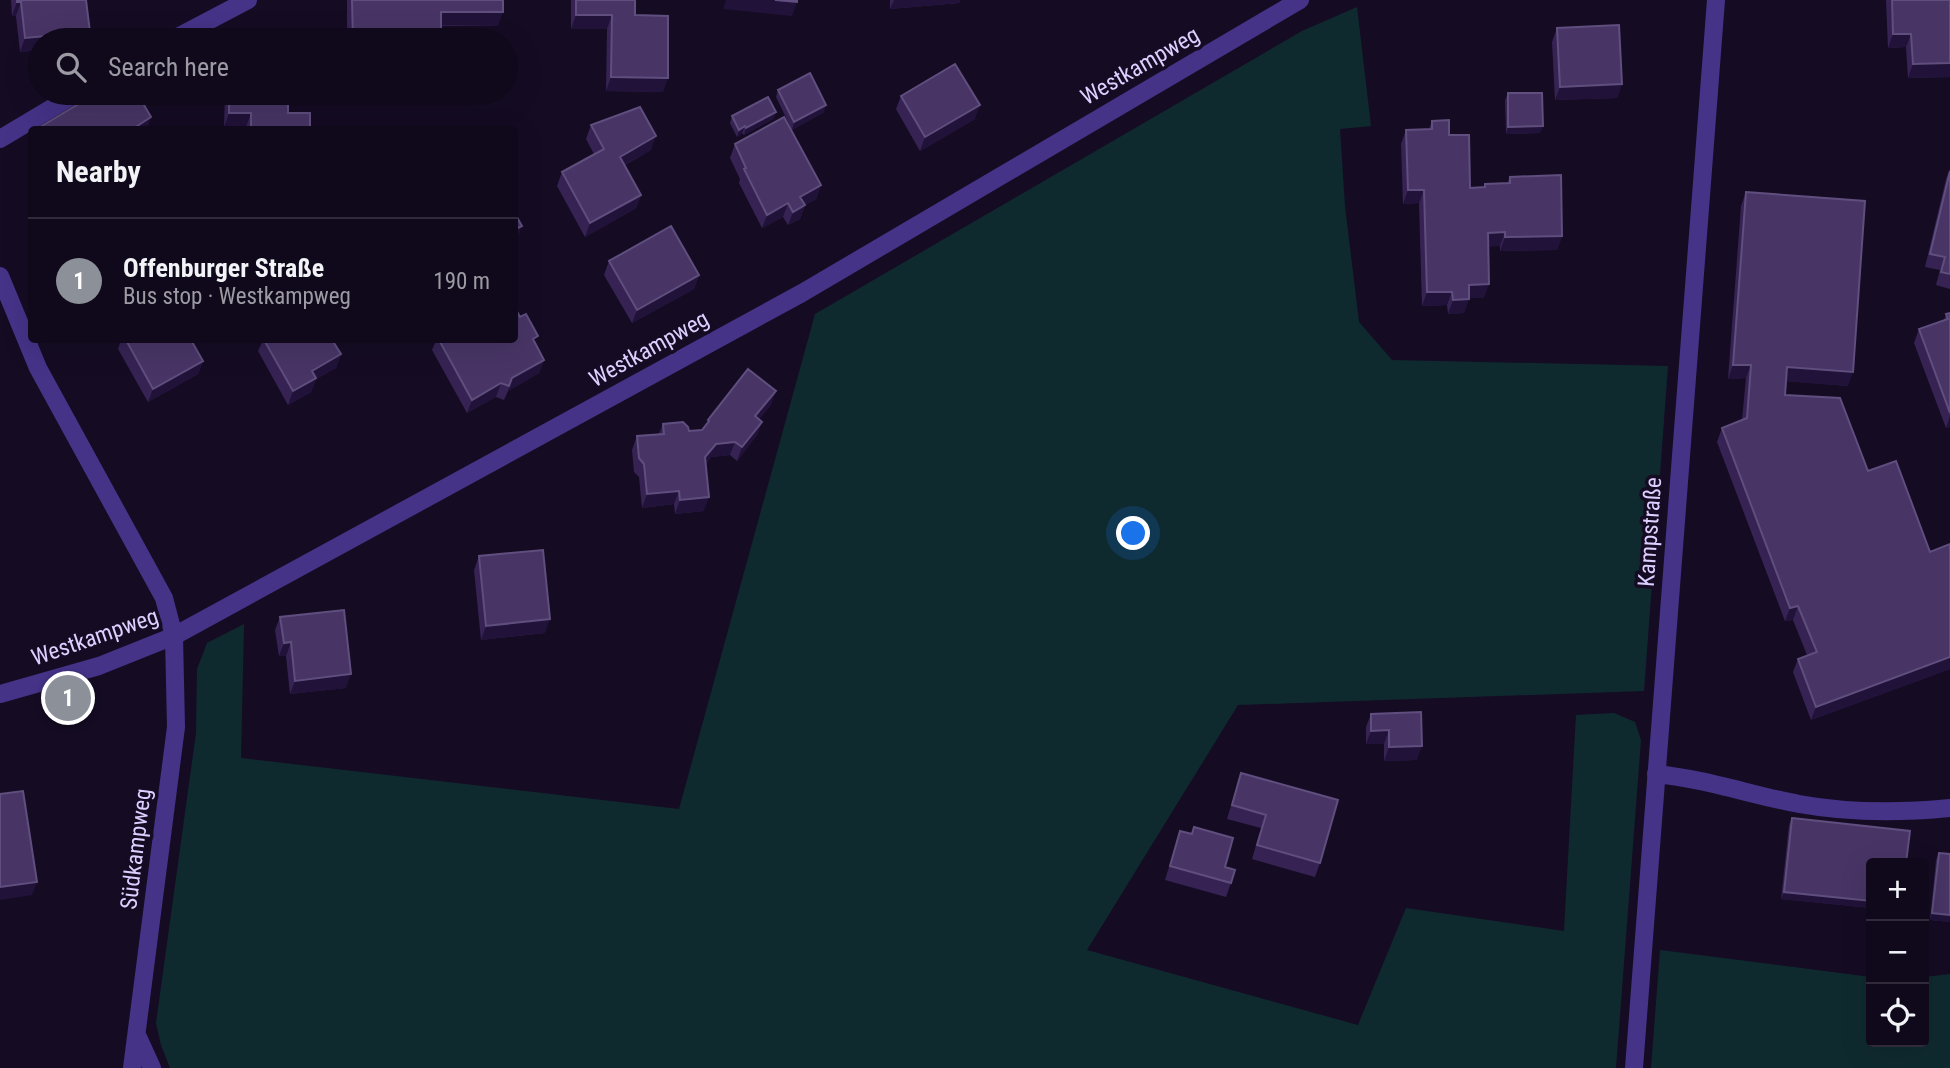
<!DOCTYPE html>
<html lang="en">
<head>
<meta charset="utf-8">
<style>
  :root { --surface:#10091b; --page:#1e1728; --text:#f1f3f6; --muted:#9c9aa3; --line:#302a3a; --accent:#8c9099 }
  body { margin:0; font-family:"Roboto Condensed",sans-serif; background:var(--page); color:var(--text) }
  .controls { position:absolute; right:21px; bottom:21px; display:grid; overflow:hidden; border-radius:7px; box-shadow:0 7px 28px #0002 }
  .controls button { width:63px; height:63px; display:grid; place-items:center; padding:0; border:0; border-bottom:2px solid var(--line); background:var(--surface); color:var(--text); font:35px sans-serif }
  .you { position:absolute; left:1134px; top:534px; width:24px; height:24px; margin:-18px; border:5px solid #fff; border-radius:50%; background:#1a73e8; box-shadow:0 0 0 10px #1a73e833 }
  .badge { display:grid; place-items:center; width:46px; height:46px; border-radius:50%; background:var(--accent); color:#fff; font-size:23px; font-weight:700 }
  .pin { position:absolute; translate:-50% -50%; border:4px solid #fff; box-shadow:0 2px 7px #0006 }
  .list { margin:0; padding:0; list-style:none }
  h2 { display:flex; justify-content:space-between; align-items:center; height:91px; margin:0; padding:0 28px; font-size:30px }
  h2 small { font-size:23px; font-weight:400; color:var(--muted) }
  .list li { display:grid; grid-template-columns:46px 1fr auto; gap:21px; align-items:center; box-sizing:border-box; height:126px; padding:0 28px; border-top:2px solid var(--line) }
  .list b { display:block; font-size:26px; white-space:nowrap }
  .list p { margin:0; font-size:23px; white-space:nowrap; color:var(--muted) }
  .list em { font-size:23px; font-style:normal; color:var(--muted) }
  .icon { flex:none; width:38px; height:38px; fill:none; stroke:currentColor; stroke-width:2; stroke-linecap:round; stroke-linejoin:round }
  .map { position:relative; flex:none; width:1950px; height:1068px; overflow:hidden }
  .search { position:absolute; background:var(--surface); box-shadow:0 7px 28px #0002; left:28px; top:28px; width:490px; height:77px; display:flex; align-items:center; gap:18px; box-sizing:border-box; padding:0 24px; border-radius:38px; color:var(--muted); font-size:26px }
  .panel { position:absolute; background:var(--surface); box-shadow:0 7px 28px #0002; left:28px; top:126px; width:490px; height:217px; border-radius:7px }
  .map>svg:first-child { display:block }
</style>
</head>
<body>
<div class="map">
<svg width="1950" height="1068" viewBox="0 0 1950 1068">
  <rect width="100%" height="100%" fill="#150c24"/>
  <path fill="#0f2a2f" d="M 1357,7 L 1371,126 L 1340,129 L 1345,206 L 1359,322 L 1392,360 L 1668,366 L 1644,691 L 1238,705 L 1087,950 L 1358,1025 L 1406,908 L 1564,931 L 1576,715 L 1614,713 L 1635,722 L 1641,740 L 1616,1068 L 170,1068 L 161,1045 L 156,1023 L 196,733 L 197,669 L 207,643 L 244,624 L 241,758 L 679,809 L 815,314 L 1302,31 Z
    M 1660,950 L 1871,977 L 1871,1042 L 1924,1042 L 1924,977 L 1950,974 L 1950,1068 L 1651,1068 Z"/>
  <g fill="none" stroke-linecap="round" stroke-linejoin="round">
    <path stroke="#453388" stroke-width="18" d="M 1656,774 C 1706,779 1751,795 1799,804 C 1849,813 1900,813 1950,808"/>
    <path stroke="#453388" stroke-width="18" d="M 172,40 L 248,0
      M 0,139 L 77,93
      M 0,276 L 38,368 L 164,598 L 174,636 L 176,727 L 132,1068
      M 0,694 L 99,666 L 174,636 L 802,293 L 1300,0
      M 137,1035 L 152,1068
      M 1634,1068 L 1716,0"/>
  </g>
  <path fill="#362354" d="M 11,0 L 86,0 L 90,32 L 86,40 L 40,40 L 40,50 L 20,52 L 16,16 L 12,16 Z
    M 347,0 L 503,0 L 498,26 L 441,26 L 439,40 L 347,40 Z
    M 571,0 L 635,0 L 635,15 L 663,92 L 606,91 L 607,29 L 571,29 Z
    M 890,0 L 960,0 L 959,3 L 890,9 Z
    M 1886,0 L 1950,0 L 1950,77 L 1908,78 L 1906,47 L 1888,48 Z
    M 1557,28 L 1622,84 L 1617,98 L 1555,100 L 1552,42 Z
    M 778,90 L 824,112 L 792,130 L 776,97 Z
    M 225,93 L 292,93 L 288,108 L 288,113 L 310,130 L 246,130 L 246,127 L 224,127 Z
    M 1508,93 L 1540,133 L 1506,134 L 1505,100 Z
    M 901,96 L 975,119 L 920,151 L 896,109 Z
    M 776,112 L 773,119 L 744,135 L 742,133 L 737,137 L 730,123 L 732,116 Z
    M 1432,121 L 1449,135 L 1470,188 L 1484,187 L 1485,184 L 1507,183 L 1510,177 L 1562,236 L 1557,250 L 1500,251 L 1500,246 L 1488,246 L 1484,298 L 1469,298 L 1464,313 L 1448,314 L 1447,305 L 1422,306 L 1419,203 L 1403,204 L 1401,144 L 1406,130 L 1429,129 Z
    M 591,125 L 651,150 L 625,165 L 641,195 L 636,208 L 585,237 L 557,186 L 562,172 L 594,154 L 586,139 Z
    M 32,136 L 32,149 L 29,144 Z
    M 735,144 L 821,185 L 816,199 L 805,205 L 800,219 L 788,225 L 783,217 L 762,228 L 739,183 L 740,179 L 730,158 Z
    M 1950,169 L 1950,289 L 1936,285 L 1940,270 L 1925,267 L 1946,179 Z
    M 1746,192 L 1848,386 L 1786,381 L 1785,395 L 1868,471 L 1930,552 L 1950,544 L 1950,669 L 1811,720 L 1793,672 L 1798,659 L 1807,655 L 1793,620 L 1785,621 L 1717,442 L 1722,428 L 1742,420 L 1746,378 L 1728,379 L 1741,206 Z
    M 609,261 L 699,275 L 694,289 L 632,323 L 604,275 Z
    M 1950,313 L 1950,427 L 1946,428 L 1914,343 L 1919,329 L 1944,320 L 1946,314 Z
    M 121,340 L 191,340 L 203,361 L 198,374 L 148,402 L 118,349 Z
    M 263,340 L 333,340 L 341,354 L 336,368 L 316,379 L 311,392 L 288,405 L 258,351 Z
    M 436,340 L 514,340 L 536,344 L 544,360 L 539,373 L 508,391 L 504,400 L 496,397 L 467,413 L 432,350 Z
    M 771,405 L 759,419 L 762,422 L 757,435 L 737,461 L 730,455 L 711,457 L 706,464 L 704,511 L 675,514 L 674,504 L 642,508 L 639,477 L 634,472 L 632,450 L 637,436 L 659,434 L 663,424 L 689,431 L 702,430 L 706,426 L 708,420 Z
    M 479,556 L 545,633 L 481,640 L 474,570 Z
    M 280,617 L 346,688 L 290,694 L 286,656 L 279,656 L 275,630 Z
    M 1371,714 L 1417,760 L 1384,761 L 1384,744 L 1366,744 L 1366,727 Z
    M 1241,773 L 1320,863 L 1315,877 L 1252,859 L 1261,828 L 1227,819 Z
    M 1792,818 L 1871,863 L 1871,908 L 1781,899 L 1789,825 Z
    M 1194,827 L 1225,867 L 1231,883 L 1226,897 L 1165,880 L 1180,831 L 1191,834 Z
    M 1939,853 L 1950,854 L 1950,922 L 1930,920 L 1936,860 Z"/>
  <path fill="#211239" d="M 726,0 L 775,0 L 797,2 L 792,16 L 723,9 Z
    M 894,0 L 960,0 L 959,3 L 890,9 Z
    M 17,2 L 21,2 L 16,16 L 12,16 Z
    M 441,12 L 503,12 L 498,26 L 436,25 Z
    M 576,15 L 612,15 L 607,29 L 571,29 Z
    M 90,32 L 86,40 L 40,40 L 40,50 L 20,52 L 25,38 Z
    M 391,33 L 441,34 L 439,40 L 388,40 Z
    M 1893,34 L 1911,34 L 1906,47 L 1888,48 Z
    M 1950,63 L 1950,77 L 1908,78 L 1913,64 Z
    M 611,77 L 668,78 L 663,92 L 606,91 Z
    M 1622,84 L 1617,98 L 1555,100 L 1560,87 Z
    M 826,105 L 824,112 L 792,130 L 794,122 Z
    M 980,105 L 975,119 L 920,151 L 925,137 Z
    M 776,112 L 773,119 L 744,135 L 746,128 Z
    M 229,113 L 251,113 L 246,127 L 224,127 Z
    M 151,117 L 147,130 L 131,130 Z
    M 745,126 L 742,133 L 737,137 L 739,130 Z
    M 1543,126 L 1540,133 L 1506,134 L 1508,127 Z
    M 656,136 L 651,150 L 615,170 L 620,157 Z
    M 821,185 L 816,199 L 795,210 L 800,197 Z
    M 1408,190 L 1424,190 L 1419,203 L 1403,204 Z
    M 641,195 L 636,208 L 585,237 L 590,223 Z
    M 788,203 L 783,217 L 762,228 L 767,215 Z
    M 805,205 L 800,219 L 788,225 L 793,212 Z
    M 522,226 L 517,239 L 514,241 L 514,230 Z
    M 1505,232 L 1500,246 L 1483,247 L 1488,233 Z
    M 1562,236 L 1557,250 L 1500,251 L 1505,237 Z
    M 699,275 L 694,289 L 632,323 L 637,310 Z
    M 1489,284 L 1484,298 L 1464,298 L 1469,285 Z
    M 1427,292 L 1452,292 L 1447,305 L 1422,306 Z
    M 1469,299 L 1464,313 L 1448,314 L 1453,300 Z
    M 341,354 L 336,368 L 316,379 L 311,392 L 288,405 L 293,391 L 312,371 Z
    M 544,360 L 539,373 L 508,391 L 512,378 Z
    M 203,361 L 198,374 L 148,402 L 153,389 Z
    M 1733,365 L 1751,365 L 1746,378 L 1728,379 Z
    M 1787,367 L 1853,372 L 1848,386 L 1782,381 Z
    M 501,383 L 496,397 L 467,413 L 472,400 Z
    M 776,391 L 771,405 L 750,429 L 755,416 Z
    M 1950,416 L 1950,427 L 1946,428 Z
    M 762,422 L 757,435 L 737,461 L 742,447 Z
    M 735,442 L 730,455 L 711,457 L 700,471 L 705,457 L 716,444 Z
    M 679,491 L 674,504 L 642,508 L 647,494 Z
    M 709,497 L 704,511 L 675,514 L 680,500 Z
    M 1798,606 L 1793,620 L 1785,621 L 1790,608 Z
    M 550,619 L 545,633 L 481,640 L 486,626 Z
    M 291,642 L 286,656 L 279,656 L 284,643 Z
    M 1950,657 L 1950,669 L 1811,720 L 1816,707 Z
    M 351,674 L 346,688 L 290,694 L 295,681 Z
    M 1389,730 L 1384,744 L 1366,744 L 1371,731 Z
    M 1422,746 L 1417,760 L 1384,761 L 1389,747 Z
    M 37,882 L 32,895 L 0,900 L 0,887 Z
    M 1784,892 L 1871,901 L 1871,908 L 1781,899 Z
    M 1932,913 L 1950,915 L 1950,922 L 1930,920 Z"/>
  <path fill="#483566" stroke="#5f4e7e" stroke-width="2" d="M 17,0 L 86,0 L 90,32 L 25,38 L 21,2 L 17,2 Z
    M 352,0 L 503,0 L 503,12 L 441,12 L 441,34 L 391,33 L 391,40 L 353,40 Z
    M 576,0 L 635,0 L 635,15 L 668,16 L 668,78 L 611,77 L 612,15 L 576,15 Z
    M 775,0 L 797,0 L 797,2 Z
    M 1892,0 L 1950,0 L 1950,63 L 1913,64 L 1911,34 L 1893,34 Z
    M 1619,25 L 1622,84 L 1560,87 L 1557,28 Z
    M 955,64 L 980,105 L 925,137 L 901,96 Z
    M 810,73 L 826,105 L 794,122 L 778,90 Z
    M 97,93 L 137,93 L 151,117 L 131,130 L 35,130 Z
    M 229,93 L 292,93 L 292,98 L 288,98 L 288,113 L 310,113 L 310,130 L 251,130 L 251,113 L 229,113 Z
    M 1508,93 L 1542,93 L 1543,126 L 1508,127 Z
    M 768,97 L 776,112 L 746,128 L 745,126 L 739,130 L 732,116 Z
    M 640,107 L 656,136 L 620,157 L 641,195 L 590,223 L 562,172 L 604,149 L 591,125 Z
    M 784,117 L 821,185 L 800,197 L 805,205 L 793,212 L 788,203 L 767,215 L 744,169 L 746,168 L 735,144 Z
    M 1449,120 L 1449,135 L 1469,135 L 1470,188 L 1485,187 L 1485,184 L 1510,183 L 1510,177 L 1561,175 L 1562,236 L 1505,237 L 1505,232 L 1488,233 L 1489,284 L 1469,285 L 1469,299 L 1453,300 L 1452,292 L 1427,292 L 1424,190 L 1408,190 L 1406,130 L 1432,129 L 1432,121 Z
    M 1950,171 L 1950,274 L 1941,272 L 1945,257 L 1930,254 Z
    M 1746,192 L 1865,201 L 1853,372 L 1787,367 L 1785,395 L 1840,398 L 1868,471 L 1896,461 L 1930,552 L 1950,544 L 1950,657 L 1816,707 L 1798,659 L 1817,652 L 1798,606 L 1790,608 L 1722,428 L 1747,418 L 1751,365 L 1733,365 Z
    M 514,212 L 522,226 L 514,230 Z
    M 671,226 L 699,275 L 637,310 L 609,261 Z
    M 514,306 L 520,317 L 526,314 L 538,336 L 533,339 L 544,360 L 512,378 L 509,386 L 501,383 L 472,400 L 439,340 L 514,340 Z
    M 1950,313 L 1950,413 L 1919,329 L 1948,319 L 1946,314 Z
    M 126,340 L 191,340 L 203,361 L 153,389 Z
    M 264,340 L 332,340 L 341,354 L 312,371 L 316,378 L 293,391 Z
    M 748,369 L 776,391 L 755,416 L 762,422 L 742,447 L 735,442 L 716,444 L 705,457 L 709,497 L 680,500 L 679,491 L 647,494 L 644,464 L 639,458 L 637,436 L 664,434 L 663,424 L 683,422 L 688,427 L 689,431 L 702,430 L 709,421 L 708,420 Z
    M 543,550 L 550,619 L 486,626 L 479,556 Z
    M 344,610 L 351,674 L 295,681 L 291,642 L 284,643 L 280,617 Z
    M 1421,712 L 1422,746 L 1389,747 L 1389,730 L 1371,731 L 1371,714 Z
    M 1241,773 L 1338,800 L 1320,863 L 1257,845 L 1266,815 L 1232,805 Z
    M 23,791 L 37,882 L 0,887 L 0,794 Z
    M 1792,818 L 1910,831 L 1906,863 L 1871,863 L 1871,901 L 1784,892 Z
    M 1194,827 L 1233,838 L 1225,867 L 1235,870 L 1231,883 L 1170,866 L 1180,831 L 1192,834 Z
    M 1939,853 L 1950,854 L 1950,915 L 1932,913 Z"/>
  <g text-anchor="middle" dominant-baseline="central" stroke-width="7" stroke-linejoin="round" paint-order="stroke">
    <g font-size="23" fill="#ddcfff" stroke="#150c24">
      <text transform="translate(1140 66) rotate(-30)">Westkampweg</text>
      <text transform="translate(649 349) rotate(-29)">Westkampweg</text>
      <text transform="translate(1650 532) rotate(-86)">Kampstraße</text>
      <text transform="translate(95 637) rotate(-19)">Westkampweg</text>
      <text transform="translate(136 849) rotate(-83)">Südkampweg</text>
    </g>
  </g>
</svg>
<div class="controls">
<button>+</button>
<button>−</button>
<button><svg class="icon" aria-label="locate" viewBox="0 0 24 24"><circle cx="12" cy="12" r="6"/><path d="M12 2v4M12 18v4M2 12h4M18 12h4"/></svg></button>
</div>
<div class="you"></div>
<div class="pin badge" style="left:68px;top:698px">1</div>
<div class="search"><svg class="icon" aria-label="search" viewBox="0 0 24 24"><circle cx="10" cy="10" r="6"/><path d="M15 15l6 6"/></svg>Search here</div>
<section class="panel">
<h2>Nearby<small></small></h2>
<ul class="list">
<li><span class="badge">1</span><div><b>Offenburger Straße</b><p>Bus stop · Westkampweg</p></div><em>190 m</em></li>
</ul>
</section>
</div>
</body>
</html>
